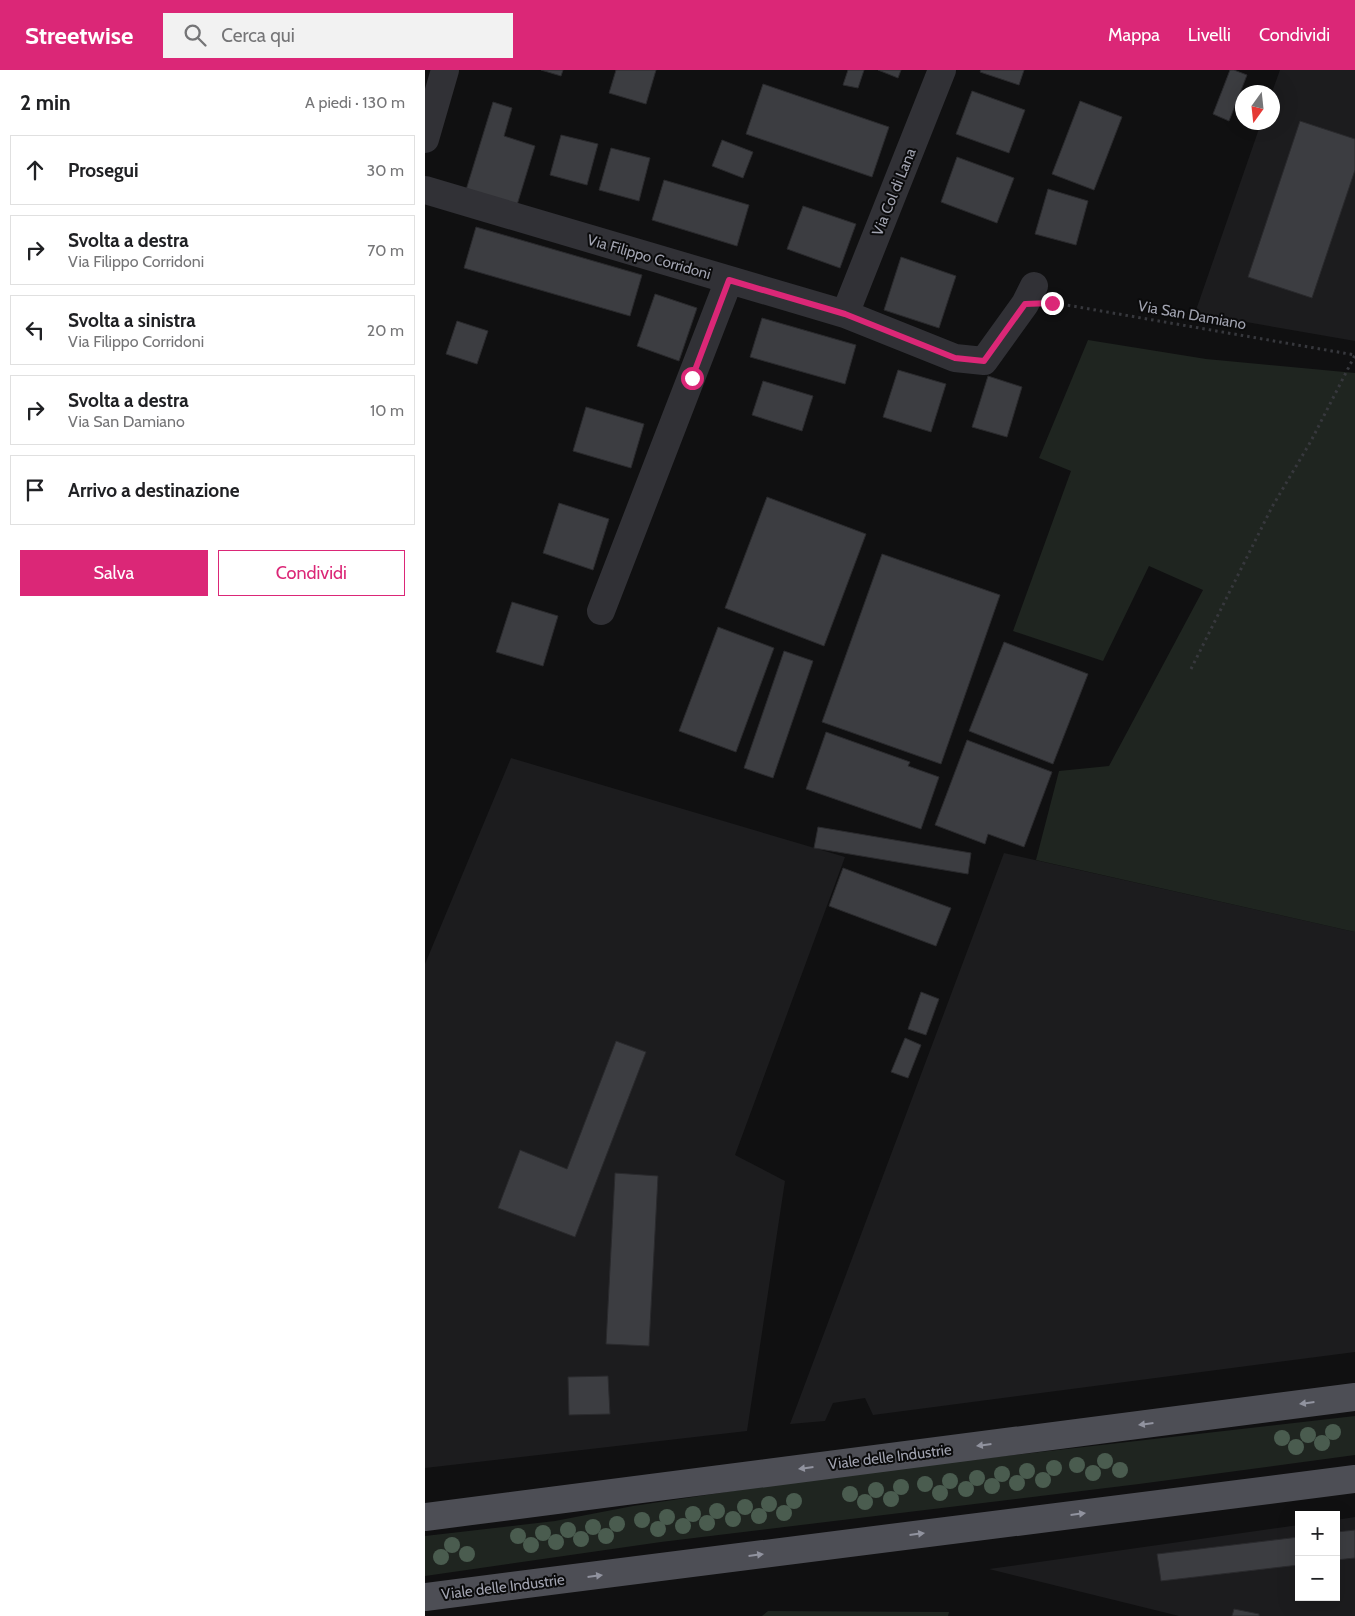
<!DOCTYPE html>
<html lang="it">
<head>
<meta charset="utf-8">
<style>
  :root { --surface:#fff; --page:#f2f2f2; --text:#202124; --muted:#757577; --line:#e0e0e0; --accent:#db2777 }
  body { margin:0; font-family:Cabin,sans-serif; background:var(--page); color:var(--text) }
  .controls { position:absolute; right:15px; bottom:15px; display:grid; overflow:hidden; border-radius:0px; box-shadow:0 5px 20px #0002 }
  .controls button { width:45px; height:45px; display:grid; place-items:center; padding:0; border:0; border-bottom:1px solid var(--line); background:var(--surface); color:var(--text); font:25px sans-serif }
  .compass { position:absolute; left:810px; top:15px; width:45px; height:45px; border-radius:50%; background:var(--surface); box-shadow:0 5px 20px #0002; rotate:195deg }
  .stop { position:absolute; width:15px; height:15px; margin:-11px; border:4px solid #db2777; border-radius:50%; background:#fff }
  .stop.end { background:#db2777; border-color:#fff; box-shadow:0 1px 5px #0008 }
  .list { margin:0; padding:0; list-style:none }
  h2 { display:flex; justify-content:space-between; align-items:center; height:65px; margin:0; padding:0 20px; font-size:21px }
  h2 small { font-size:16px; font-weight:400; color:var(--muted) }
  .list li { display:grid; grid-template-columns:32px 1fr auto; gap:15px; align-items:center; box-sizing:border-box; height:70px; margin:0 10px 10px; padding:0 10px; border:1px solid var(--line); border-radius:0px }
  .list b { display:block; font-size:19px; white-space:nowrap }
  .list p { margin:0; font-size:16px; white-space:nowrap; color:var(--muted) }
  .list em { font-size:16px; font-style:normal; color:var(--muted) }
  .actions { display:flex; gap:10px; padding:15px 20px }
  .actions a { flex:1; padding:11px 0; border:1px solid var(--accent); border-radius:0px; text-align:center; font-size:18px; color:var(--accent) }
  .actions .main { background:var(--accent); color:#fff }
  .icon { flex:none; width:28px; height:28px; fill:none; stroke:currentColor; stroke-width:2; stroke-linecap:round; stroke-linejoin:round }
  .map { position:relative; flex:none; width:930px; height:1546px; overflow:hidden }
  header { display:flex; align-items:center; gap:30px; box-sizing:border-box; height:70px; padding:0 25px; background:var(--accent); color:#fff }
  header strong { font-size:24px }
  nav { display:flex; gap:28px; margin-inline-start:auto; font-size:18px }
  .search { width:350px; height:45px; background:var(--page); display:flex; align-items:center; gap:12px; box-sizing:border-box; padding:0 18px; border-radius:0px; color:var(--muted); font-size:19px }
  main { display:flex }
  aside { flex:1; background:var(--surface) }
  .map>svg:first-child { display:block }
</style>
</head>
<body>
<header>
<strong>Streetwise</strong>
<div class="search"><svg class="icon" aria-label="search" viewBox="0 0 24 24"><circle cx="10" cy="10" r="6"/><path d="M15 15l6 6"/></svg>Cerca qui</div>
<nav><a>Mappa</a><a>Livelli</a><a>Condividi</a></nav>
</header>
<main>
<aside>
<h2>2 min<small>A piedi · 130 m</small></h2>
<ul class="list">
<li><svg class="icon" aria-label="ahead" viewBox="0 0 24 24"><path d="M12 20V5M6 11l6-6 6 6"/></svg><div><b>Prosegui</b></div><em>30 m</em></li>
<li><svg class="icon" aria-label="right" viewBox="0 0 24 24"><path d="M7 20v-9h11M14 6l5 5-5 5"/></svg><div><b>Svolta a destra</b><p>Via Filippo Corridoni</p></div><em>70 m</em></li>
<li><svg class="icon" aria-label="left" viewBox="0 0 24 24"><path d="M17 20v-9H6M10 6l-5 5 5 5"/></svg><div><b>Svolta a sinistra</b><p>Via Filippo Corridoni</p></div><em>20 m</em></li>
<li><svg class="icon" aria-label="right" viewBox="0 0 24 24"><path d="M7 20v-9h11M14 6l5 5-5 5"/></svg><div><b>Svolta a destra</b><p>Via San Damiano</p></div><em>10 m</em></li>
<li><svg class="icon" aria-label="arrive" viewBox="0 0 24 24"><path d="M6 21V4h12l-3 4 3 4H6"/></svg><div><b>Arrivo a destinazione</b></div></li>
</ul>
<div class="actions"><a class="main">Salva</a><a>Condividi</a></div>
</aside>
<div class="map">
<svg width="930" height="1546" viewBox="0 0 930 1546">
  <rect width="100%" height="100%" fill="#101011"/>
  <path fill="#1c1c1e" d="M 855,0 L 930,0 L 930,271 L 770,243 L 836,53 L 848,52 L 847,22 Z
    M 86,688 L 420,787 L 310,1085 L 360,1111 L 322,1361 L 0,1398 L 0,894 Z
    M 579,783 L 930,862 L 930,1282 L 448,1345 L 440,1328 L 408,1333 L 400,1351 L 365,1354 Z
    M 930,1447 L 930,1546 L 754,1546 L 564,1499 L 874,1455 L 874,1527 L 911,1527 L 911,1450 Z"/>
  <path fill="#1f2520" d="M 663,270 L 781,289 L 930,303 L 930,862 L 611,790 L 634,701 L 684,696 L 778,520 L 724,496 L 678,591 L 588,561 L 646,401 L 614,388 Z
    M 930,1346 L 930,1385 L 714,1414 L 236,1472 L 0,1506 L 0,1466 L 130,1451 L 208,1436 L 413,1405 Z
    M 343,1541 L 524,1542 L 523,1546 L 337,1546 Z"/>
  <path fill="#3c3d41" stroke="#2a2a2d" d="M 116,0 L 138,0 L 136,6 Z
    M 191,0 L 231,0 L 221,34 L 184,23 Z
    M 423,0 L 439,0 L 433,18 L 418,15 Z
    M 453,0 L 476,0 L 473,8 Z
    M 556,0 L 599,0 L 594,15 L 555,2 Z
    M 805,0 L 809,0 L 822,5 L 804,51 L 788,44 Z
    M 338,14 L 464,57 L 447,107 L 321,64 Z
    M 547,21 L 600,40 L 584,83 L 531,64 Z
    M 655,31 L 697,47 L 669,120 L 627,104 Z
    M 68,32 L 87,38 L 79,66 L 110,76 L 92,135 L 41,120 Z
    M 875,51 L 930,69 L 930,100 L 887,228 L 823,207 Z
    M 136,65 L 173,74 L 162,115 L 125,105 Z
    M 297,70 L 328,82 L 318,108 L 287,96 Z
    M 186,78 L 225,88 L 214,131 L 174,120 Z
    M 532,87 L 589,108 L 572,153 L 516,132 Z
    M 239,110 L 324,135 L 312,176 L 227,150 Z
    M 623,119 L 663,131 L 651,175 L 610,164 Z
    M 378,136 L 431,154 L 415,198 L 362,179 Z
    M 51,157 L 217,205 L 205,246 L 39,198 Z
    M 476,187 L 531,206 L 514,258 L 459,240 Z
    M 230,224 L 272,238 L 254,291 L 212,276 Z
    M 337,248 L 431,275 L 420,314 L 325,287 Z
    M 32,251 L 63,261 L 52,294 L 21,284 Z
    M 473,300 L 521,314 L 506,362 L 458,347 Z
    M 563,306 L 597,317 L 582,367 L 547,357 Z
    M 338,311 L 388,326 L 377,361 L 327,345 Z
    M 161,337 L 219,354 L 206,398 L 148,381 Z
    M 342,427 L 441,464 L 399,576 L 300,538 Z
    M 134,433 L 184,449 L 168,500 L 118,483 Z
    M 457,484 L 575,525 L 516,694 L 397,652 Z
    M 87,532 L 133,546 L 118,596 L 71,582 Z
    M 293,557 L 349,578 L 311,682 L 254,661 Z
    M 579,572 L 663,604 L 628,694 L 544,661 Z
    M 359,581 L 388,591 L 348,708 L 319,698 Z
    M 401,662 L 485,692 L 483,696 L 514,707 L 496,759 L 381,719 Z
    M 542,670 L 627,702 L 599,777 L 563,764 L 560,774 L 510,755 Z
    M 393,757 L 546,783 L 543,804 L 389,778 Z
    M 418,798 L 526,838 L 511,876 L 404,836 Z
    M 496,922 L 514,929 L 501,965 L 483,959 Z
    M 480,968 L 496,975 L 483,1008 L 466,1002 Z
    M 191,971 L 221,982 L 150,1167 L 73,1138 L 95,1080 L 142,1099 Z
    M 190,1103 L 233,1106 L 224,1276 L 181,1274 Z
    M 183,1306 L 185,1344 L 144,1345 L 143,1307 Z
    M 930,1460 L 930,1488 L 911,1490 L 911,1462 Z
    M 874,1467 L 874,1495 L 736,1511 L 732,1484 Z
    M 809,1539 L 834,1544 L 834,1546 L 807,1546 Z"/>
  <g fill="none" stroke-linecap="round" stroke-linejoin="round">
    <path stroke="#37383d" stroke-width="3" stroke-dasharray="2.5 4" stroke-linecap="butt" d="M 630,233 L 930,285
      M 766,599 L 847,437 L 886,371 L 930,285"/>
    <path stroke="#313136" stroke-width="28" d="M 0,69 L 20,0
      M 0,120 L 420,244 L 530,288 L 559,291 L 600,234 L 609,216
      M 420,244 L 517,0
      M 176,541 L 304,210"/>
    <path stroke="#4d4e55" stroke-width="28" d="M 0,1447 L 930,1327
      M 0,1527 L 930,1409"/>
  </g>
  <g fill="#4a5c4f">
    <circle cx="908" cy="1362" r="8"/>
    <circle cx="883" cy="1365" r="8"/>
    <circle cx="857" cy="1368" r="8"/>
    <circle cx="897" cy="1373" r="8"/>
    <circle cx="871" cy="1377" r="8"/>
    <circle cx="680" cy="1391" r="8"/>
    <circle cx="652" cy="1395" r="8"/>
    <circle cx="629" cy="1398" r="8"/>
    <circle cx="695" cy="1400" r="8"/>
    <circle cx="602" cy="1401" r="8"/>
    <circle cx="668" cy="1403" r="8"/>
    <circle cx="577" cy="1404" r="8"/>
    <circle cx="552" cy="1408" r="8"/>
    <circle cx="618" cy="1410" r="8"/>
    <circle cx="525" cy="1411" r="8"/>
    <circle cx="592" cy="1413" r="8"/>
    <circle cx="500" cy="1414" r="8"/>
    <circle cx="567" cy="1416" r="8"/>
    <circle cx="476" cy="1417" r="8"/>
    <circle cx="541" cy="1419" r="8"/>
    <circle cx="451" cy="1420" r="8"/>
    <circle cx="515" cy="1423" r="8"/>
    <circle cx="425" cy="1424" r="8"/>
    <circle cx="466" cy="1429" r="8"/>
    <circle cx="369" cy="1431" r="8"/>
    <circle cx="440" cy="1432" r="8"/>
    <circle cx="344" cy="1434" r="8"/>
    <circle cx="320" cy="1437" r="8"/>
    <circle cx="292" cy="1441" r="8"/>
    <circle cx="359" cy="1443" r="8"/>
    <circle cx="268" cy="1444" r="8"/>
    <circle cx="334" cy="1446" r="8"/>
    <circle cx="242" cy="1447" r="8"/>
    <circle cx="308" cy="1449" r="8"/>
    <circle cx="217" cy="1450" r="8"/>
    <circle cx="282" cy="1453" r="8"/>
    <circle cx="192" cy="1454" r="8"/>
    <circle cx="258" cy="1456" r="8"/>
    <circle cx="168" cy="1457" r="8"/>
    <circle cx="233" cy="1459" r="8"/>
    <circle cx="143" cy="1460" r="8"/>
    <circle cx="118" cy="1463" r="8"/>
    <circle cx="93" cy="1466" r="8"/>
    <circle cx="181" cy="1466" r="8"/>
    <circle cx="156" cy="1469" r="8"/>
    <circle cx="131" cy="1472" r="8"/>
    <circle cx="27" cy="1475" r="8"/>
    <circle cx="106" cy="1475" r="8"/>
    <circle cx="42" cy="1484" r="8"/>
    <circle cx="16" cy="1487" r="8"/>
  </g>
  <defs><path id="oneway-solid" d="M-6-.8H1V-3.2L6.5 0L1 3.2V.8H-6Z" transform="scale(1.25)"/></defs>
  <g fill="#91939f">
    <use href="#oneway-solid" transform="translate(882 1333) rotate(173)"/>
    <use href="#oneway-solid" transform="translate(721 1354) rotate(173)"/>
    <use href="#oneway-solid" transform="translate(559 1375) rotate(173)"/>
    <use href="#oneway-solid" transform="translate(381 1398) rotate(173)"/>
    <use href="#oneway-solid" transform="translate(653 1444) rotate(-7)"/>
    <use href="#oneway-solid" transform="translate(492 1464) rotate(-7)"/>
    <use href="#oneway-solid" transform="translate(331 1485) rotate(-7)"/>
    <use href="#oneway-solid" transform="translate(170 1506) rotate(-7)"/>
  </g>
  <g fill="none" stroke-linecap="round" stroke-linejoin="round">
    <path stroke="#db2777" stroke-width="6" d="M 267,308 L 304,210 L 420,244 L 530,288 L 559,291 L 600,234 L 627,233"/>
  </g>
  <g text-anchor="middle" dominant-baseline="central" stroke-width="4" stroke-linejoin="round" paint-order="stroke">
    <g font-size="15" fill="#a2a4b1" stroke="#0b0b0c">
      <text transform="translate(469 122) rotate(-68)">Via Col di Lana</text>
      <text transform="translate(224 187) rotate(16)">Via Filippo Corridoni</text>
      <text transform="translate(767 245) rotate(10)">Via San Damiano</text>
      <text transform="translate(465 1387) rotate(-7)">Viale delle Industrie</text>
      <text transform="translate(78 1517) rotate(-7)">Viale delle Industrie</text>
    </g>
  </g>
</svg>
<div class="controls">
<button>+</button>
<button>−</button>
</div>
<svg class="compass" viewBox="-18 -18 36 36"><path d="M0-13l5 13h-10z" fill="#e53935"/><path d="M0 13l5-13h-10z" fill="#757577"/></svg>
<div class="stop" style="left:267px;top:308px"></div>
<div class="stop end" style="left:627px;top:233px"></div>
</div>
</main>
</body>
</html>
